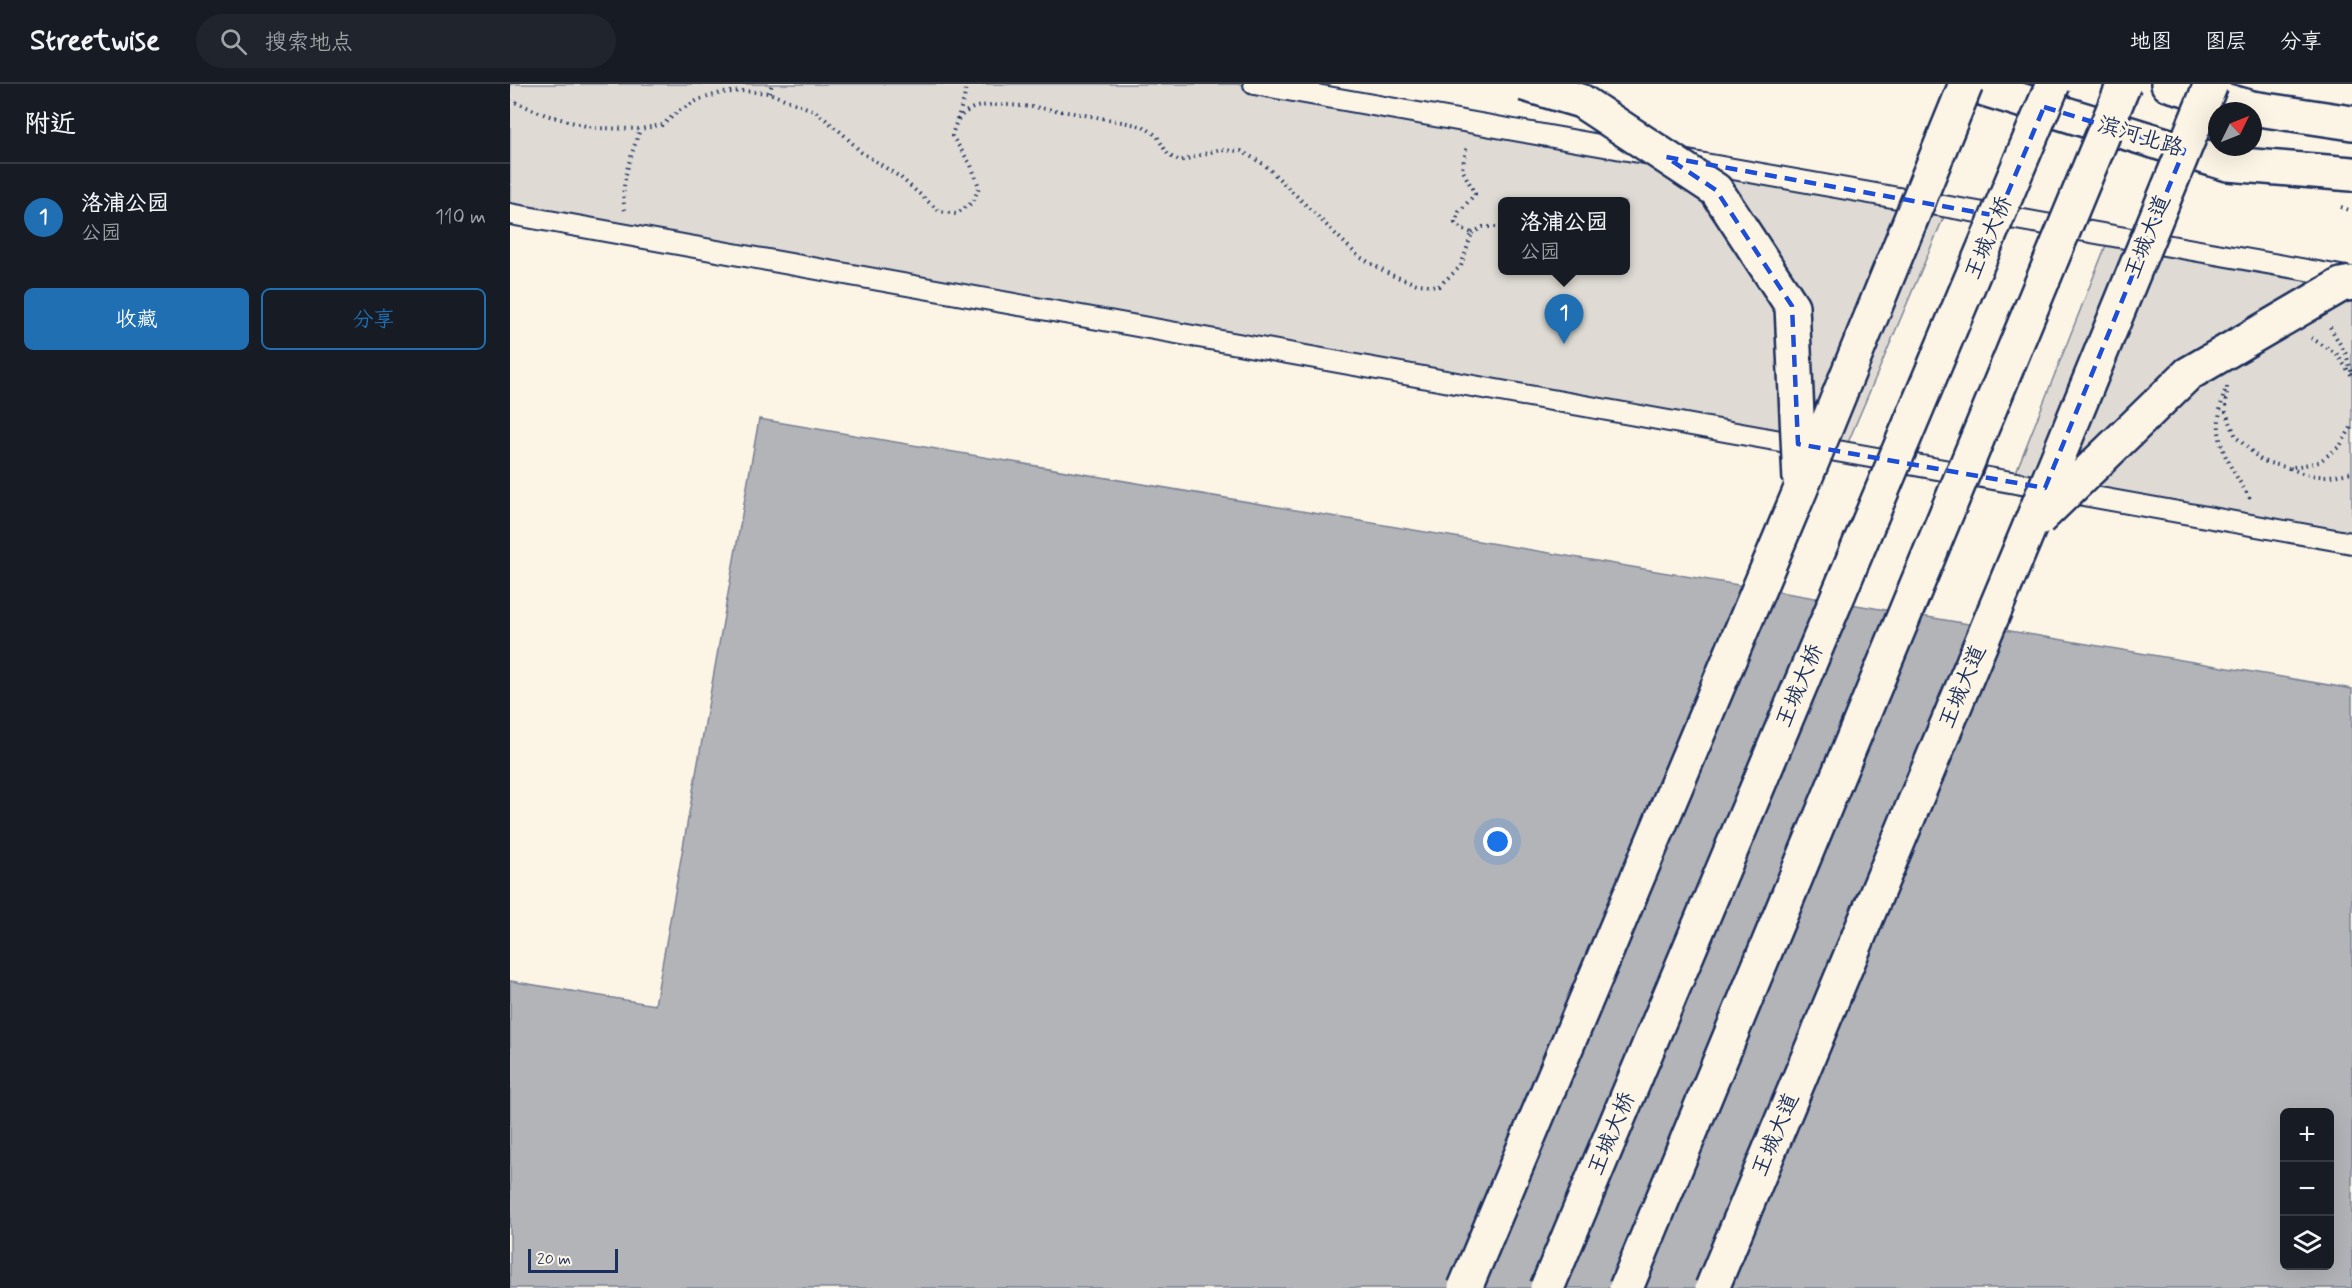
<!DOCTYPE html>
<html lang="zh">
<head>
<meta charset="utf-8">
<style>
  :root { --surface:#171b24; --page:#20242c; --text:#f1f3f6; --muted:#9ea1a6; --line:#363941; --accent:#1f6fb2 }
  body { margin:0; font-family:Mynerve,"LXGW WenKai TC",sans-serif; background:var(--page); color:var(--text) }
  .controls { position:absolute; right:18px; bottom:18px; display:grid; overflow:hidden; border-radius:9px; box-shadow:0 6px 24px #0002 }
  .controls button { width:54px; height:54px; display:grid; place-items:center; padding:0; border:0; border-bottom:2px solid var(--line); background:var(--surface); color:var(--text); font:30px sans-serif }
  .compass { position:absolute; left:1698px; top:18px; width:54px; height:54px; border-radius:50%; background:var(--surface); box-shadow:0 6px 24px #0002; rotate:47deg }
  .scale { position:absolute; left:18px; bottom:15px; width:90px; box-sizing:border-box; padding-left:6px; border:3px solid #1b2f5e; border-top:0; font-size:16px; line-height:21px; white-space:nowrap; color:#1b2f5e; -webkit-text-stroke:4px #fcf5e5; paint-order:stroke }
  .you { position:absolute; left:988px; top:758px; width:21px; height:21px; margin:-15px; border:4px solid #fff; border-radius:50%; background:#1a73e8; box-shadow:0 0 0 9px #1a73e833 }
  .badge { display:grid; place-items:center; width:39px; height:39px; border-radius:50%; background:var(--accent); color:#fff; font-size:20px; font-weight:700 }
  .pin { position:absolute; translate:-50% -50px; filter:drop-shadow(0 2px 3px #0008) }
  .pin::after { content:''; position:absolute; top:32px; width:21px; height:18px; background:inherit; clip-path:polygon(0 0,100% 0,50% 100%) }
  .popup { position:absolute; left:988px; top:113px; width:132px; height:78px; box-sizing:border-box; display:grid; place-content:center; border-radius:9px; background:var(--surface); filter:drop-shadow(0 2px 4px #0005); font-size:20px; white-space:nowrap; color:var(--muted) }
  .popup b { font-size:22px; color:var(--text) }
  .popup::after { content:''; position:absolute; left:50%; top:100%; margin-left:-12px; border:12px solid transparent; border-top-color:var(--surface) }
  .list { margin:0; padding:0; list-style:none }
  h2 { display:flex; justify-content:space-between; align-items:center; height:78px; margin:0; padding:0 24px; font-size:26px }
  h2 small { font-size:20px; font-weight:400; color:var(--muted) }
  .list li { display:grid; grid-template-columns:39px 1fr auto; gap:18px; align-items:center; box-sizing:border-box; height:108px; padding:0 24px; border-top:2px solid var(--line) }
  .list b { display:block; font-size:22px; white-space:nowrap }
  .list p { margin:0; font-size:20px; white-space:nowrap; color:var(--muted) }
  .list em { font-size:20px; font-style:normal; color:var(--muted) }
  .actions { display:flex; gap:12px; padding:18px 24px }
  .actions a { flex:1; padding:14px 0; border:2px solid var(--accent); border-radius:9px; text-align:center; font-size:21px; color:var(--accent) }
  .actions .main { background:var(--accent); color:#fff }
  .icon { flex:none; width:33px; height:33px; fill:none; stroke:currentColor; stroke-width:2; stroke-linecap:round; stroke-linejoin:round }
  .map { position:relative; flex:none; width:1842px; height:1204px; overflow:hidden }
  header { display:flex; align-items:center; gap:36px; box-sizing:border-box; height:84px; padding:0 30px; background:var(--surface); border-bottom:2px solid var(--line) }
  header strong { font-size:28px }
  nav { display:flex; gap:33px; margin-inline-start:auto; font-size:21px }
  .search { width:420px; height:54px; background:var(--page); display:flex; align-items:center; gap:15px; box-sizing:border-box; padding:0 21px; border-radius:33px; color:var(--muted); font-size:22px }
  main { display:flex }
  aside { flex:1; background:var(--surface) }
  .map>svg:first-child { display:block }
</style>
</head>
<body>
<header>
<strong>Streetwise</strong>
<div class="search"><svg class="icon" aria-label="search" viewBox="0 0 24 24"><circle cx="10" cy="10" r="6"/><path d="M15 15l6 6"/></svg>搜索地点</div>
<nav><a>地图</a><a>图层</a><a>分享</a></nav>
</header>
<main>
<aside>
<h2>附近<small></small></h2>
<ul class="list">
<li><span class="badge">1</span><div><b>洛浦公园</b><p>公园</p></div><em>110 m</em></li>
</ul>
<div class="actions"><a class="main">收藏</a><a>分享</a></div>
</aside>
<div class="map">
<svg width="1842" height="1204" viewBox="0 0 1842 1204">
  <rect width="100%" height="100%" fill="#fcf5e5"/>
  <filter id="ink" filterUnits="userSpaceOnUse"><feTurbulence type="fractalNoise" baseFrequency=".0167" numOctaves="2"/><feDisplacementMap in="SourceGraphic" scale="12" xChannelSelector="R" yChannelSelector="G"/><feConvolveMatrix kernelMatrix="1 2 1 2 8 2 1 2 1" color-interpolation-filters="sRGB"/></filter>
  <g filter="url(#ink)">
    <path fill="#dfdbd4" stroke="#7d8599" stroke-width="1.5" fill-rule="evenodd" d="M 0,0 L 744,0 L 1438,123 L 1334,368 L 0,130 ZM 992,118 L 1116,118 L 1116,186 L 992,186 Z
      M 1600,151 L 1842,194 L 1842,459 L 1502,398 Z"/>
    <path fill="#b2b4b8" stroke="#767f94" stroke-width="1.5" fill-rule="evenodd" d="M 249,335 L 1842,605 L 1842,1204 L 0,1204 L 0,897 L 145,921 ZM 1774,1028 L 1820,1028 L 1820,1182 L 1774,1182 Z"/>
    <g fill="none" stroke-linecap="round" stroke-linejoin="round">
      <defs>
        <path id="pedestrian" d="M 744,0 L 1140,70
          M 1172,76 L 1842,194
          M 0,130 L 1842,459"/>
        <path id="secondary" d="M 1458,0 L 1718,80 L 1842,90
          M 1658,0 L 1742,24 L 1842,39"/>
      </defs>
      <use href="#pedestrian" stroke="#1b2f5e" stroke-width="24"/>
      <use href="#secondary" stroke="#1b2f5e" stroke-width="38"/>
      <path stroke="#1b2f5e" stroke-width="4" stroke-dasharray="1.5 4.5" stroke-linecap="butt" d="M 259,9 L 262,0
        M 0,16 L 36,31 L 83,44 L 130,45 L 152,41 L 169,27 L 188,16 L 211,9 L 234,7 L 259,9 L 305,27 L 332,49 L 351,68 L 390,93 L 429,127 L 446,130 L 463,118 L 469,103 L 461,81 L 442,52 C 445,40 448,32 459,26 C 485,10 599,36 633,42 L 647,52 L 658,71 L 670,77 L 708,66 L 731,67 L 755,81 L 848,172 L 881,191 L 907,200 L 929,202 L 951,182 L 962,149 L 953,146 L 945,139 L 949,128 L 965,110 L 952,85 L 957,61
        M 447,36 L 454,15 L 456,0
        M 1831,123 L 1842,127
        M 115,126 C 109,99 122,71 130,45
        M 962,149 L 973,143 L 992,143
        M 1820,243 L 1836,270 L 1842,290
        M 1801,254 L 1826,269 L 1842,292
        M 1717,303 L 1716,328 L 1726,353 L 1752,377 L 1779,384 L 1809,378 L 1830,362 L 1842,342
        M 1715,307 C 1699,356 1716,375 1741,416
        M 1780,384 C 1800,394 1820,394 1842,388"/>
      <use href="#pedestrian" stroke="#fcf5e5" stroke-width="20"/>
      <use href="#secondary" stroke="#fcf5e5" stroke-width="33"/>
      <defs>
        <path id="primary-bridge" d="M 1014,0 L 1071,17 L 1206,106 L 1282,222 L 1290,397
          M 1529,435 L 1678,290 L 1831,201 L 1842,199
          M 955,1204 L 1290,407 L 1456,0
          M 1202,1204 L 1519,444 L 1701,0"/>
        <path id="trunk-bridge" d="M 1037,1204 L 1543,0
          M 1116,1204 L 1614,0"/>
      </defs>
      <use href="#primary-bridge" stroke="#1b2f5e" stroke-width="38" stroke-linecap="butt"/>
      <use href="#trunk-bridge" stroke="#1b2f5e" stroke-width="38" stroke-linecap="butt"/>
      <use href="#primary-bridge" stroke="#fcf5e5" stroke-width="33"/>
      <use href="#trunk-bridge" stroke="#fcf5e5" stroke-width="33"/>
    </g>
  </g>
  <path fill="none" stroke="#1d4ed8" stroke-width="4.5" stroke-dasharray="12 8" stroke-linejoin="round" d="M 1534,23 L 1674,66 L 1535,404 L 1288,360 L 1282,222 L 1206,106 L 1156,73 L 1488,132 Z"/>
  <g text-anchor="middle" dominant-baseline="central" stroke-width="6" stroke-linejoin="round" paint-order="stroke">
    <g font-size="22" fill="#1b2f5e" stroke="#fcf5e5">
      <text transform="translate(1630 53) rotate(17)">滨河北路</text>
      <text transform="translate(1638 153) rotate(-68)">王城大道</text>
      <text transform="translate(1479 154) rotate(-67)">王城大桥</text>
      <text transform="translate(1290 602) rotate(-67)">王城大桥</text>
      <text transform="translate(1453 603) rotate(-67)">王城大道</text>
      <text transform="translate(1102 1050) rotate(-67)">王城大桥</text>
      <text transform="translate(1266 1051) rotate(-67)">王城大道</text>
    </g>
  </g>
</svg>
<div class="controls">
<button>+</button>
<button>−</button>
<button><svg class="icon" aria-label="layers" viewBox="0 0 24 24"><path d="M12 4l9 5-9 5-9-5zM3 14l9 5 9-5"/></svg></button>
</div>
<svg class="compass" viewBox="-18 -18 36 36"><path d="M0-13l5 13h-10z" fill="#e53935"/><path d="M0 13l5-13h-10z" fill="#9ea1a6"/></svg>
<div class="scale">20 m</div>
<div class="you"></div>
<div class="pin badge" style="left:1054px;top:260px">1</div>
<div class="popup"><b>洛浦公园</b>公园</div>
</div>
</main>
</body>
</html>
